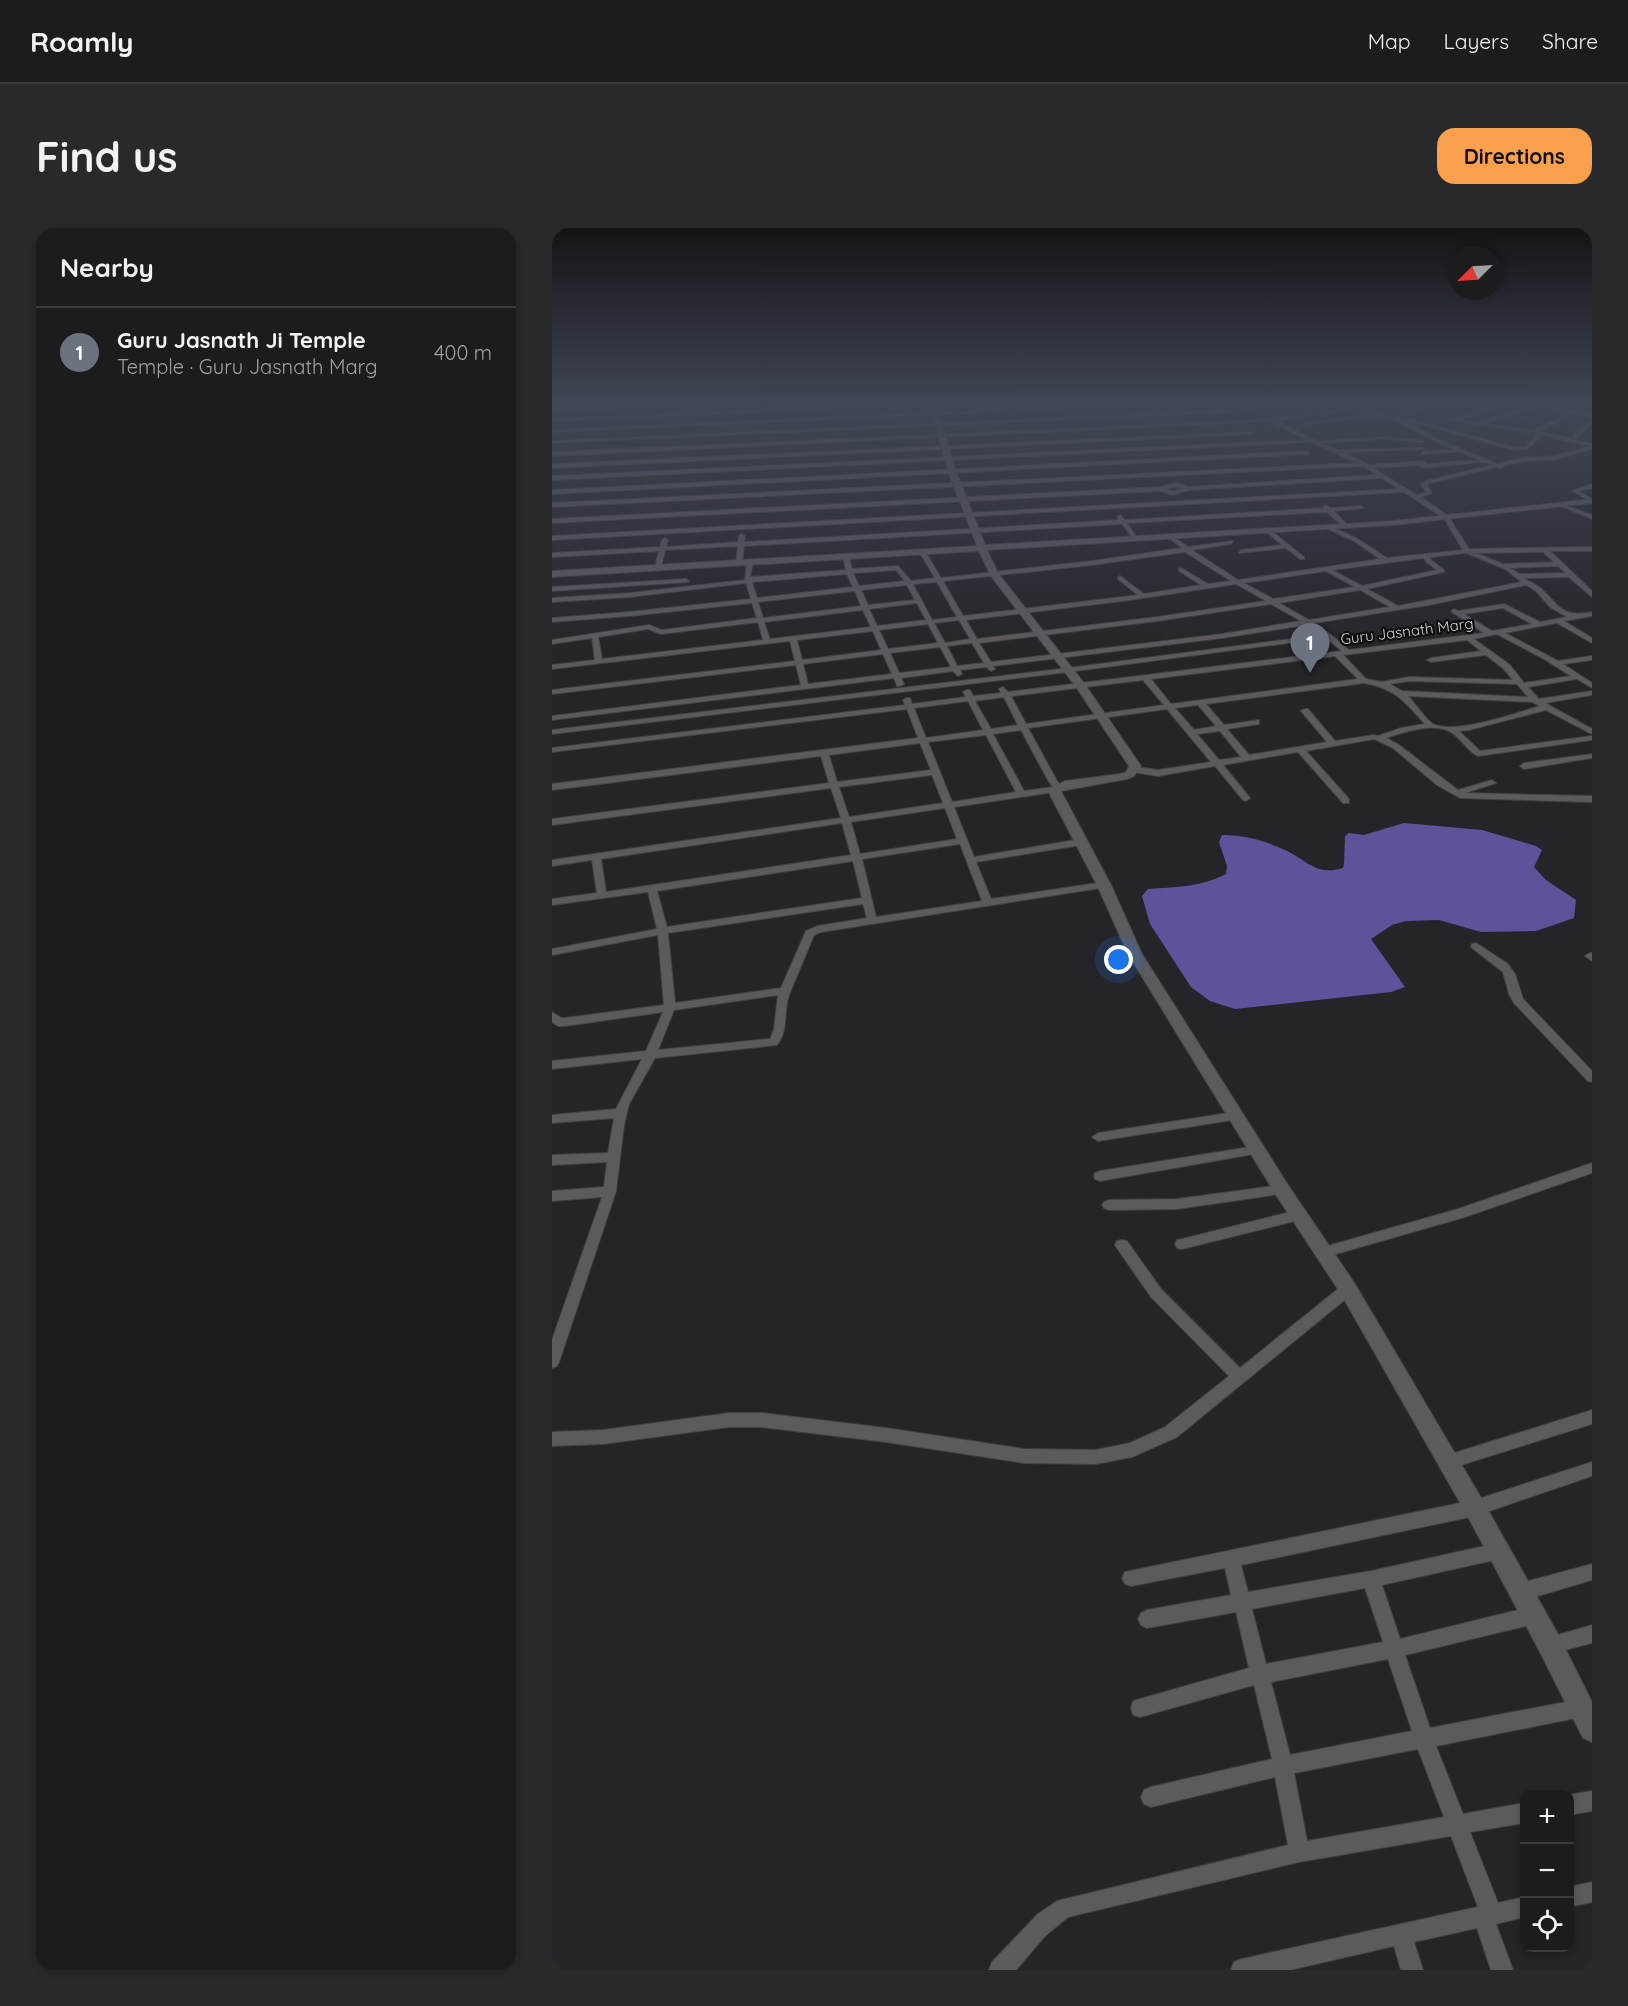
<!DOCTYPE html>
<html lang="en">
<head>
<meta charset="utf-8">
<style>
  :root { --surface:#1c1c1f; --page:#29292c; --text:#f1f3f6; --muted:#a0a1a4; --line:#3a3a3d; --accent:#f8a04b }
  body { margin:0; font-family:Quicksand,sans-serif; background:var(--page); color:var(--text) }
  .controls { position:absolute; right:18px; bottom:18px; display:grid; overflow:hidden; border-radius:12px; box-shadow:0 3px 9px #0003 }
  .controls button { width:54px; height:54px; display:grid; place-items:center; padding:0; border:0; border-bottom:2px solid var(--line); background:var(--surface); color:var(--text); font:30px sans-serif }
  .compass { position:absolute; left:896px; top:18px; width:54px; height:54px; border-radius:50%; background:var(--surface); box-shadow:0 3px 9px #0003; rotate:246deg }
  .you { position:absolute; left:567px; top:732px; width:21px; height:21px; margin:-15px; border:4px solid #fff; border-radius:50%; background:#1a73e8; box-shadow:0 0 0 9px #1a73e833 }
  .badge { display:grid; place-items:center; width:39px; height:39px; border-radius:50%; background:var(--accent); color:#fff; font-size:20px; font-weight:700 }
  .pin { position:absolute; translate:-50% -50px; filter:drop-shadow(0 2px 3px #0008) }
  .pin::after { content:''; position:absolute; top:32px; width:21px; height:18px; background:inherit; clip-path:polygon(0 0,100% 0,50% 100%) }
  .list { margin:0; padding:0; list-style:none }
  h2 { display:flex; justify-content:space-between; align-items:center; height:78px; margin:0; padding:0 24px; font-size:26px }
  h2 small { font-size:20px; font-weight:400; color:var(--muted) }
  .list li { display:grid; grid-template-columns:39px 1fr auto; gap:18px; align-items:center; box-sizing:border-box; height:90px; padding:0 24px; border-top:2px solid var(--line) }
  .list b { display:block; font-size:22px; white-space:nowrap }
  .list p { margin:0; font-size:20px; white-space:nowrap; color:var(--muted) }
  .list em { font-size:20px; font-style:normal; color:var(--muted) }
  .icon { flex:none; width:33px; height:33px; fill:none; stroke:currentColor; stroke-width:2; stroke-linecap:round; stroke-linejoin:round }
  .map { position:relative; flex:none; width:1040px; height:1742px; overflow:hidden; border-radius:18px }
  header { display:flex; align-items:center; gap:36px; box-sizing:border-box; height:84px; padding:0 30px; background:var(--surface); border-bottom:2px solid var(--line) }
  header strong { font-size:28px }
  nav { display:flex; gap:33px; margin-inline-start:auto; font-size:21px }
  .intro { display:flex; align-items:center; justify-content:space-between; box-sizing:border-box; height:144px; padding:0 36px }
  h1 { margin:0; font-size:42px }
  .button { padding:15px 27px; border-radius:18px; background:var(--accent); color:#111; font-size:21px; font-weight:700 }
  main { display:flex; gap:36px; padding:0 36px }
  aside { flex:1; background:var(--surface); border-radius:18px; box-shadow:0 3px 9px #0003 }
  .map>svg:first-child { display:block }
</style>
</head>
<body>
<header>
<strong>Roamly</strong>
<nav><a>Map</a><a>Layers</a><a>Share</a></nav>
</header>
<div class="intro"><h1>Find us</h1><a class="button">Directions</a></div>
<main>
<aside>
<h2>Nearby<small></small></h2>
<ul class="list">
<li><span class="badge" style="background:#6b7280">1</span><div><b>Guru Jasnath Ji Temple</b><p>Temple · Guru Jasnath Marg</p></div><em>400 m</em></li>
</ul>
</aside>
<div class="map">
<svg width="1040" height="1742" viewBox="0 0 1040 1742">
  <rect width="100%" height="100%" fill="#252529"/>
  <path fill="#5f529b" d="M 852,595 L 930,602 L 984,618 L 990,622 L 982,639 L 994,652 L 1024,672 L 1022,690 L 984,703 L 929,704 L 887,692 L 854,693 L 840,697 L 819,711 L 853,759 L 839,764 L 683,781 L 658,773 L 639,759 L 598,696 L 590,668 L 596,661 C 624,659 649,659 674,646 L 675,638 L 667,614 L 670,607 C 693,607 715,613 735,623 C 756,633 764,648 791,640 L 792,636 L 793,608 L 797,605 L 812,607 Z"/>
  <g fill="none" stroke-linecap="round" stroke-linejoin="round">
    <defs>
      <path id="minor" d="M 130,176 L 162,176 L 0,184 L 0,182 Z
        M 355,176 L 388,176 L 0,193 L 0,191 Z
        M 574,176 L 605,176 L 0,204 L 0,202 Z
        M 724,176 L 737,176 L 678,184 L 0,215 L 0,213 L 678,182 Z
        M 814,176 L 824,176 L 812,179 L 862,197 L 885,211 L 946,236 L 973,229 L 1002,228 L 1038,218 L 990,207 L 976,221 L 962,222 L 842,189 L 846,188 L 962,219 L 973,219 L 986,206 L 895,192 L 954,176 L 961,176 L 906,192 L 928,195 L 928,193 L 988,176 L 1014,180 L 1040,187 L 1040,189 L 1009,182 L 1016,190 L 986,203 L 1019,210 L 1030,198 L 1040,193 L 1040,196 L 1023,212 L 1040,216 L 1040,221 L 1002,232 L 973,233 L 951,238 L 949,241 L 945,239 L 878,255 L 875,257 L 880,265 L 869,269 L 896,288 L 917,321 L 1040,319 L 1040,323 L 998,323 L 1040,363 L 1040,369 L 1017,349 L 972,350 C 977,354 983,356 988,360 C 1009,378 1008,390 1040,384 L 1040,388 L 1012,393 L 1040,410 L 1040,415 L 1005,395 L 953,405 L 1006,433 L 1040,428 L 1040,432 L 1011,436 L 1040,455 L 1040,460 L 1025,451 L 976,459 L 987,471 L 1040,463 L 1040,467 L 993,475 L 1040,501 L 1040,506 L 994,482 L 917,502 L 907,503 L 928,523 L 1040,508 L 1040,512 L 926,528 C 915,523 908,508 897,503 C 879,495 852,504 834,510 L 847,517 L 906,562 L 940,552 L 944,555 L 913,565 L 1040,568 L 1040,574 L 908,570 L 885,557 L 841,520 L 822,511 L 754,523 L 797,571 L 797,575 L 791,575 L 746,524 L 671,537 L 698,570 L 694,573 L 691,572 L 663,538 L 606,548 L 580,544 L 579,542 L 583,539 L 606,542 L 659,534 L 615,481 L 476,500 L 505,553 L 510,559 L 503,564 L 402,579 L 422,629 L 529,611 L 534,614 L 529,617 L 424,634 L 439,671 L 552,654 L 557,657 L 555,659 L 269,704 L 262,707 C 254,727 245,747 237,767 C 231,784 237,802 225,817 L 103,830 L 77,876 L 72,897 L 64,963 L 7,1134 L 5,1138 L 0,1140 L 0,1112 L 50,969 L 0,973 L 0,963 L 52,959 L 55,934 L 0,937 L 0,927 L 56,925 L 62,890 L 0,895 L 0,887 L 64,881 L 90,831 L 0,841 L 0,833 L 94,823 L 111,784 L 13,798 L 6,798 L 0,794 L 0,784 L 9,790 L 13,790 L 112,777 L 106,707 L 0,727 L 0,721 L 105,701 L 96,664 L 0,677 L 0,671 L 45,665 L 40,632 L 0,638 L 0,632 L 289,590 L 279,560 L 0,597 L 0,591 L 277,555 L 269,528 L 0,562 L 0,556 L 366,510 L 355,481 L 0,524 L 0,520 L 353,477 L 351,472 L 355,470 L 358,470 L 360,476 L 414,469 L 411,464 L 415,462 L 418,462 L 421,468 L 449,465 L 447,461 L 451,459 L 456,464 L 790,423 L 774,410 L 516,444 L 0,506 L 0,502 L 516,440 L 769,407 L 754,397 L 670,410 L 441,438 L 443,441 L 439,443 L 434,439 L 408,442 L 410,446 L 406,448 L 401,443 L 349,450 L 352,456 L 348,458 L 345,458 L 342,450 L 0,492 L 0,488 L 249,457 L 244,437 L 0,466 L 0,462 L 243,433 L 238,413 L 0,441 L 0,437 L 43,432 L 40,410 L 0,416 L 0,412 L 97,397 L 110,402 L 205,390 L 200,375 L 77,388 L 0,394 L 0,390 L 77,384 L 199,371 L 194,355 L 78,369 L 0,374 L 0,370 L 78,365 L 193,352 L 195,334 L 198,332 L 201,334 L 198,349 L 294,342 L 291,329 L 294,327 L 297,329 L 300,341 L 346,338 L 359,353 L 383,350 L 368,325 L 371,323 L 374,325 L 389,350 L 540,333 L 630,320 L 617,310 L 619,307 L 636,319 L 681,313 L 679,316 L 640,322 L 686,352 L 828,331 L 802,313 L 774,300 L 776,297 L 806,311 L 835,330 L 911,322 L 892,290 L 852,264 L 0,312 L 0,308 L 847,261 L 829,250 L 637,262 L 621,267 L 609,263 L 0,295 L 0,291 L 608,259 L 624,255 L 636,259 L 825,247 L 810,238 L 0,279 L 0,275 L 805,235 L 759,214 L 0,252 L 0,248 L 754,212 L 719,193 L 0,228 L 0,224 L 690,193 L 752,187 ZM 992,178 L 1002,182 L 1011,189 L 981,202 L 931,195 ZM 806,180 L 824,187 L 751,195 L 753,196 C 768,195 821,187 831,189 C 856,196 878,212 902,222 L 872,223 L 870,226 L 908,224 L 927,232 L 874,236 L 872,233 L 817,237 L 792,224 L 873,221 L 871,220 L 786,222 L 770,215 L 834,211 L 869,214 L 871,213 L 834,209 L 764,213 L 725,192 ZM 932,234 L 940,237 L 874,253 L 869,256 L 874,264 L 865,267 L 821,240 L 869,237 L 867,238 L 870,240 ZM 624,259 L 632,261 L 621,263 L 614,261 ZM 633,324 L 679,353 L 656,356 L 629,340 L 627,341 L 627,343 L 649,357 L 592,366 L 568,348 L 566,349 L 566,351 L 586,367 L 411,388 L 391,353 L 540,337 ZM 991,324 L 1002,334 L 951,336 L 924,325 ZM 914,325 L 953,341 L 970,354 L 846,378 L 815,361 L 892,344 L 892,342 L 879,332 L 878,329 ZM 872,330 L 874,334 L 885,342 L 810,358 L 780,342 ZM 1006,338 L 1014,345 L 967,346 L 958,340 ZM 344,342 L 353,353 L 307,358 L 301,345 ZM 774,343 L 803,359 L 721,371 L 692,355 ZM 295,346 L 301,359 L 205,370 L 200,354 ZM 385,354 L 405,389 L 380,392 L 361,356 ZM 684,356 L 714,373 L 605,389 L 425,411 L 414,392 L 578,372 ZM 355,357 L 363,372 L 316,377 L 309,362 ZM 974,357 L 984,363 L 998,379 L 1015,389 L 988,394 L 952,376 L 906,383 L 902,381 L 899,383 L 900,384 L 932,405 L 797,422 L 779,407 L 762,395 L 877,377 ZM 808,362 L 838,379 L 757,392 L 727,375 ZM 303,363 L 309,378 L 211,390 L 206,374 ZM 365,375 L 374,392 L 325,398 L 317,381 ZM 719,376 L 749,393 L 670,406 L 439,434 L 427,415 L 605,393 ZM 951,380 L 980,396 L 940,403 L 912,386 ZM 311,382 L 319,399 L 218,411 L 212,394 ZM 407,392 L 418,411 L 393,415 L 382,395 ZM 206,394 L 211,412 L 50,431 L 46,409 L 96,401 L 109,406 ZM 376,396 L 386,415 L 336,421 L 327,402 ZM 321,403 L 329,422 L 250,432 L 245,412 ZM 945,406 L 992,431 L 1019,448 L 972,455 L 958,437 L 922,411 ZM 915,412 L 929,423 L 879,430 L 875,432 L 879,434 L 934,427 L 952,441 L 961,452 L 857,449 L 830,454 L 814,451 L 791,427 ZM 420,415 L 432,435 L 405,438 L 395,418 ZM 388,419 L 399,439 L 347,445 L 338,425 ZM 331,426 L 340,446 L 256,456 L 251,436 ZM 783,428 L 806,451 L 619,476 L 599,451 ZM 591,452 L 612,477 L 474,496 L 459,468 ZM 857,453 L 965,456 L 976,469 L 850,463 L 838,456 ZM 812,455 C 844,461 852,473 873,496 L 849,500 L 826,508 L 822,507 L 783,513 L 756,481 L 753,481 L 749,483 L 775,514 L 697,527 L 675,501 L 707,496 L 707,492 L 672,497 L 654,476 ZM 856,468 L 980,474 L 988,478 C 965,485 902,507 881,496 C 873,491 863,475 856,468 ZM 452,469 L 466,497 L 439,501 L 423,473 ZM 416,473 L 431,502 L 374,510 L 362,480 ZM 646,477 L 664,498 L 642,502 L 623,480 ZM 469,502 L 497,554 L 501,559 L 472,563 L 441,506 ZM 668,503 L 689,529 L 667,532 L 645,506 ZM 434,507 L 464,564 L 400,574 L 376,514 ZM 368,515 L 379,542 L 285,554 L 277,527 ZM 380,547 L 391,575 L 297,589 L 287,559 ZM 393,580 L 405,611 L 308,626 L 299,594 ZM 290,595 L 299,627 L 54,664 L 49,631 ZM 408,616 L 430,673 L 324,689 L 310,631 ZM 301,633 L 310,670 L 115,699 L 105,663 ZM 311,676 L 315,690 L 266,698 L 254,703 L 229,760 L 123,775 L 116,705 ZM 226,767 L 222,801 L 218,811 L 106,822 L 122,782 Z
        M 886,176 L 893,176 L 849,188 L 847,187 Z
        M 700,204 L 702,206 L 0,240 L 0,236 Z
        M 755,223 L 757,226 L 0,266 L 0,262 Z
        M 1040,256 L 1040,260 L 1027,263 L 1040,271 L 1040,274 L 1020,263 Z
        M 1009,276 L 1040,287 L 1040,291 L 1009,278 Z
        M 774,277 L 778,280 L 809,278 L 812,280 L 782,283 L 795,297 L 793,300 L 775,284 L 575,295 L 586,311 L 583,313 L 570,296 L 192,318 L 190,335 L 187,337 L 184,335 L 186,318 L 113,322 L 109,340 L 106,342 L 103,340 L 107,323 L 0,329 L 0,325 L 108,319 L 110,312 L 113,310 L 116,312 L 114,319 L 186,314 L 187,308 L 190,306 L 193,308 L 192,314 L 567,292 L 565,289 L 568,287 L 573,292 L 772,280 L 771,279 Z
        M 717,301 L 752,329 L 752,331 L 748,331 L 734,320 L 687,325 L 689,322 L 730,317 L 715,304 Z
        M 134,351 L 137,353 L 136,354 L 0,363 L 0,359 Z
        M 1040,526 L 1040,530 L 972,541 L 968,538 L 972,535 Z
        M 924,715 L 956,736 L 963,746 L 971,771 L 1040,843 L 1040,854 L 1036,853 L 962,775 L 957,766 L 951,744 L 920,720 L 919,718 L 920,716 Z
        M 1038,725 L 1040,725 L 1040,733 L 1033,728 Z
        M 683,884 L 689,888 L 687,891 L 546,913 L 540,909 L 546,905 Z
        M 704,918 L 708,919 L 710,922 L 708,925 L 548,953 L 543,951 L 542,948 L 543,945 L 548,943 Z
        M 1040,935 L 1040,945 L 913,989 L 770,1030 L 765,1029 L 763,1025 L 765,1021 L 906,981 Z
        M 730,957 L 735,959 L 736,962 L 735,965 L 625,981 L 557,982 L 552,980 L 550,977 L 552,974 L 557,972 L 625,971 Z
        M 746,982 L 751,983 L 753,987 L 751,991 L 630,1021 L 625,1020 L 623,1016 L 625,1012 L 630,1011 Z
        M 570,1012 L 575,1013 L 609,1061 L 688,1140 L 791,1057 L 796,1055 L 801,1057 L 803,1061 L 801,1065 L 625,1209 L 580,1229 L 544,1236 L 472,1235 L 334,1214 L 209,1199 L 177,1199 L 51,1216 L 0,1218 L 0,1204 L 51,1202 L 177,1185 L 209,1185 L 334,1200 L 472,1221 L 544,1222 L 578,1215 L 613,1199 L 677,1148 L 599,1069 L 563,1017 L 565,1013 Z
        M 1040,1182 L 1040,1196 L 896,1241 L 890,1239 L 888,1234 L 890,1229 L 896,1227 Z
        M 1040,1234 L 1040,1248 L 923,1288 L 689,1337 L 696,1364 L 819,1343 L 947,1315 L 953,1317 L 955,1323 L 953,1329 L 947,1331 L 830,1357 L 848,1411 L 982,1378 L 988,1381 L 991,1387 L 988,1393 L 982,1396 L 853,1427 L 878,1500 L 1029,1471 L 1036,1473 L 1038,1480 L 1036,1487 L 1029,1489 L 884,1518 L 911,1586 L 972,1575 L 972,1595 L 918,1604 L 946,1675 L 972,1669 L 972,1689 L 944,1696 L 961,1742 L 939,1742 L 925,1700 L 862,1714 L 871,1742 L 849,1742 L 842,1718 L 738,1742 L 679,1742 L 682,1734 L 690,1731 L 926,1679 L 899,1608 L 747,1634 L 516,1689 L 493,1708 L 464,1742 L 437,1742 L 440,1734 L 486,1686 L 505,1673 L 736,1617 L 723,1549 L 599,1579 L 592,1576 L 589,1569 L 592,1562 L 599,1559 L 720,1531 L 702,1457 L 588,1489 L 581,1487 L 579,1480 L 581,1473 L 588,1471 L 697,1440 L 684,1384 L 595,1400 L 589,1397 L 586,1391 L 589,1385 L 595,1382 L 679,1367 L 673,1340 L 579,1358 L 573,1356 L 570,1350 L 573,1344 L 923,1272 ZM 813,1360 L 831,1414 L 714,1436 L 700,1381 ZM 836,1431 L 860,1503 L 738,1527 L 719,1454 ZM 866,1521 L 892,1589 L 755,1613 L 742,1545 Z
        M 1040,1336 L 1040,1352 L 969,1373 L 963,1370 L 960,1364 L 963,1358 L 969,1355 Z
        M 1040,1397 L 1040,1415 L 998,1426 L 992,1423 L 989,1417 L 992,1411 Z
        M 1040,1563 L 1040,1583 L 1017,1587 L 1017,1567 Z
        M 1040,1654 L 1040,1674 L 1017,1679 L 1017,1659 Z"/>
      <path id="tertiary" d="M 377,176 L 383,176 L 404,243 L 433,317 L 841,293 L 1040,271 L 1040,275 L 841,297 L 435,322 L 446,345 L 532,455 L 589,538 L 582,548 L 575,551 L 509,563 L 559,657 L 590,726 L 736,957 L 803,1056 L 931,1273 L 1007,1408 L 1040,1474 L 1040,1514 L 1031,1510 L 989,1426 L 915,1287 L 789,1066 L 724,967 L 576,726 L 545,657 L 498,567 L 497,561 L 513,553 L 568,546 L 574,544 L 577,538 L 524,459 L 439,348 L 427,323 L 0,349 L 0,343 L 425,318 L 396,243 Z"/>
    </defs>
    <use href="#minor" stroke="#424245" stroke-width="2"/>
    <use href="#tertiary" stroke="#424245" stroke-width="2"/>
    <use href="#minor" fill="#5b5a5f" fill-rule="evenodd"/>
    <use href="#tertiary" fill="#5b5a5f" fill-rule="evenodd"/>
  </g>
  <linearGradient id="sky" x2="0" y2="1"><stop stop-color="#141417"/><stop offset="0.42" stop-color="#404654"/><stop offset="1" stop-color="#404654" stop-opacity="0"/></linearGradient>
  <rect width="1040" height="420" fill="url(#sky)"/>
  <g text-anchor="middle" dominant-baseline="central" stroke-width="4.5" stroke-linejoin="round" paint-order="stroke">
    <g font-size="15" fill="#d5d5d7" stroke="#0e0e10">
      <text transform="translate(855 403) rotate(-7)">Guru Jasnath Marg</text>
    </g>
  </g>
</svg>
<div class="controls">
<button>+</button>
<button>−</button>
<button><svg class="icon" aria-label="locate" viewBox="0 0 24 24"><circle cx="12" cy="12" r="6"/><path d="M12 2v4M12 18v4M2 12h4M18 12h4"/></svg></button>
</div>
<svg class="compass" viewBox="-18 -18 36 36"><path d="M0-13l5 13h-10z" fill="#e53935"/><path d="M0 13l5-13h-10z" fill="#a0a1a4"/></svg>
<div class="you"></div>
<div class="pin badge" style="left:758px;top:445px;background:#6b7280">1</div>
</div>
</main>
</body>
</html>
